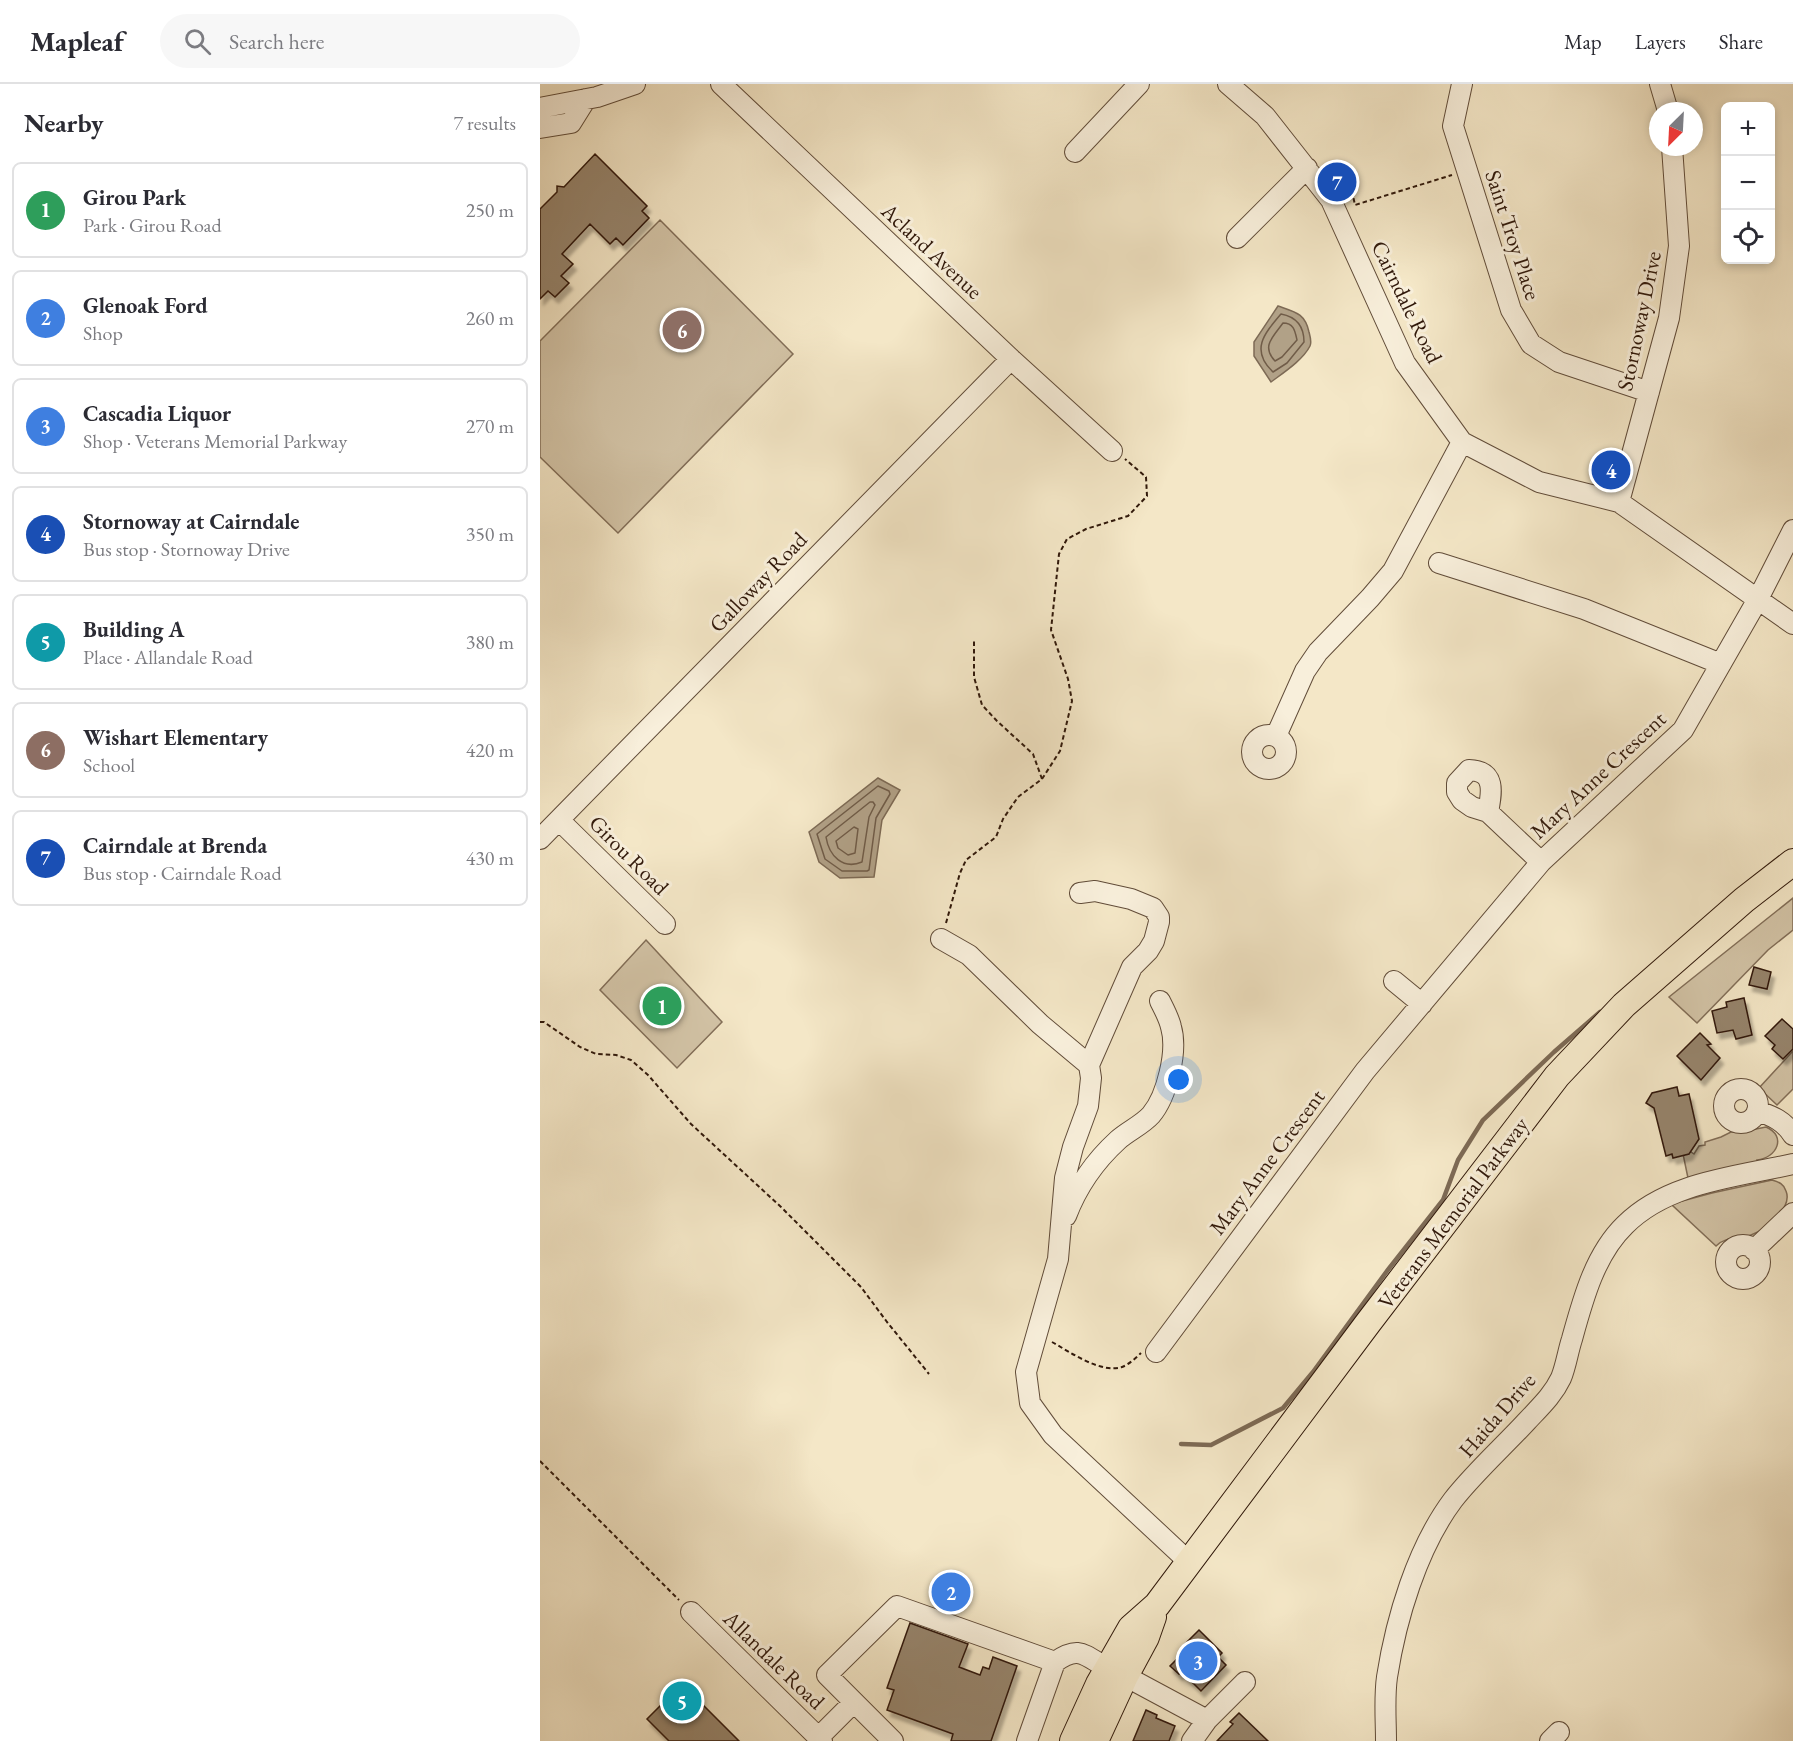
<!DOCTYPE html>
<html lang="en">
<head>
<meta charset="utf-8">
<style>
  :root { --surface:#fff; --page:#f7f7f7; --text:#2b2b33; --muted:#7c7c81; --line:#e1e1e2; --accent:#d93025 }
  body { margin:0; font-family:"EB Garamond",serif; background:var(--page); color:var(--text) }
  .controls { position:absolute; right:18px; top:18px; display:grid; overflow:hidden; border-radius:9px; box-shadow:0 3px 9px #0003 }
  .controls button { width:54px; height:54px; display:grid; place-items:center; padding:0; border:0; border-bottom:2px solid var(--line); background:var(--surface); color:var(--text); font:30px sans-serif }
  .compass { position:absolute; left:1109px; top:18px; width:54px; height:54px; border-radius:50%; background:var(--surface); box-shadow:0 3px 9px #0003; rotate:204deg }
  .you { position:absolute; left:639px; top:996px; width:21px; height:21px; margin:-15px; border:4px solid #fff; border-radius:50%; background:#1a73e8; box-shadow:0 0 0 9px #1a73e833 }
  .badge { display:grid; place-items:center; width:39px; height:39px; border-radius:50%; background:var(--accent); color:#fff; font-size:20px; font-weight:700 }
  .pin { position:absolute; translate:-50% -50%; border:3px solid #fff; box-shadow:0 2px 6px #0006 }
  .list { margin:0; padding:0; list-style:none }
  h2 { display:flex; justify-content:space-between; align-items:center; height:78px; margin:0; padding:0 24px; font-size:26px }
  h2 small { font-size:20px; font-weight:400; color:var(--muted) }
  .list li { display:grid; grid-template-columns:39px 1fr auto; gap:18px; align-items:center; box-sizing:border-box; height:96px; margin:0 12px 12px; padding:0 12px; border:2px solid var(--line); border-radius:9px }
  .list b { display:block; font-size:22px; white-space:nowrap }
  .list p { margin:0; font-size:20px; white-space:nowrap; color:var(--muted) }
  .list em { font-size:20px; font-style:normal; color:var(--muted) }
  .icon { flex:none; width:33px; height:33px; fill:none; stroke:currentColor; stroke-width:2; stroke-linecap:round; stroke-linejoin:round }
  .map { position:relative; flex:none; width:1253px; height:1657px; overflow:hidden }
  header { display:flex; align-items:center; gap:36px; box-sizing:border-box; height:84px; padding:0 30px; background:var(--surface); border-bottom:2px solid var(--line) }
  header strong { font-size:28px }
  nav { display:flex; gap:33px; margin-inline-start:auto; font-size:21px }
  .search { width:420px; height:54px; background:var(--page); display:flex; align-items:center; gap:15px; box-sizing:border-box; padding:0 21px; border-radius:33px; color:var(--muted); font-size:22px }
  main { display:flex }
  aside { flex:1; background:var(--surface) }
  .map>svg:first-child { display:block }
</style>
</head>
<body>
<header>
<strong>Mapleaf</strong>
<div class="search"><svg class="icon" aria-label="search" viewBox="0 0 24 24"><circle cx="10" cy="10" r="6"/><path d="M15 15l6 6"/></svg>Search here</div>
<nav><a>Map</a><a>Layers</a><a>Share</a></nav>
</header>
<main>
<aside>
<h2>Nearby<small>7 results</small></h2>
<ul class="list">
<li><span class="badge" style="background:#2e9e5b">1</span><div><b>Girou Park</b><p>Park · Girou Road</p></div><em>250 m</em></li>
<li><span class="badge" style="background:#3f7fe0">2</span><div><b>Glenoak Ford</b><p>Shop</p></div><em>260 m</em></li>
<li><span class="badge" style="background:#3f7fe0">3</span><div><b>Cascadia Liquor</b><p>Shop · Veterans Memorial Parkway</p></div><em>270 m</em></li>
<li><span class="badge" style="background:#1a4fb4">4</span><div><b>Stornoway at Cairndale</b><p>Bus stop · Stornoway Drive</p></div><em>350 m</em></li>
<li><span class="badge" style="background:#0f9aa8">5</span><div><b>Building A</b><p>Place · Allandale Road</p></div><em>380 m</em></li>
<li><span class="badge" style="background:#8d6e63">6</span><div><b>Wishart Elementary</b><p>School</p></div><em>420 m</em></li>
<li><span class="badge" style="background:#1a4fb4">7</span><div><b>Cairndale at Brenda</b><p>Bus stop · Cairndale Road</p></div><em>430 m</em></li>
</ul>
</aside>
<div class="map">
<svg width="1253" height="1657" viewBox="0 0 1253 1657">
  <defs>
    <filter id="shadow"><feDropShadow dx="3.5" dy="6" stdDeviation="1.5" flood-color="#0004"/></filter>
  </defs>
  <rect width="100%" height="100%" fill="#f4e7c7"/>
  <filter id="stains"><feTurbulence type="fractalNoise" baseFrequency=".00333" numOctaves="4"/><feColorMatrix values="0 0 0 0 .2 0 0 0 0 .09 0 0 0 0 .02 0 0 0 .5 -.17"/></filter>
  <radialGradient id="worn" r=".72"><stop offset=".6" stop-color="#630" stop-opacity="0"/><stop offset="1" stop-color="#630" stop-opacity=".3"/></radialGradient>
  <path fill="#d3c4a7" stroke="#826e58" stroke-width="1.5" d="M 120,136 L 253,270 L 78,449 L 0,373 L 0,257 Z
    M 1253,814 L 1253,846 L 1228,866 L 1157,939 L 1129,913 Z
    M 106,856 L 182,938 L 137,984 L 60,906 Z
    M 1253,967 L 1253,1005 L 1237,1021 L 1219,1004 Z
    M 1226,1043 C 1247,1052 1237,1074 1217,1076 L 1218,1079 L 1148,1094 L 1143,1070 L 1151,1068 L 1154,1070 L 1159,1062 L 1165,1061 L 1165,1058 L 1181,1053 L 1191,1048 L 1201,1048 Z
    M 1232,1096 C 1239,1098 1244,1100 1246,1107 C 1253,1124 1225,1146 1211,1151 C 1199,1156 1185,1152 1176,1162 L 1131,1120 L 1172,1109 Z"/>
  <path fill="#b1a187" stroke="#7d6a55" stroke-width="1.5" d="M 738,222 C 755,228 765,229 769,248 C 770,252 772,258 770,262 C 763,276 743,289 731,298 L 714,272 L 714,258 Z
    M 338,694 L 360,706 L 342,736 L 334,793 L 300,794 L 279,778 L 269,748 Z"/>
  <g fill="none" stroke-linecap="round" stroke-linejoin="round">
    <path stroke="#705c48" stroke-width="1.5" d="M 741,230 C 757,233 764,242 764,258 L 747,279 L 733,288 C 710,266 724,250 741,230 Z
      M 743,239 C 754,239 755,247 757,256 L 742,273 L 735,277 C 721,262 733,253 743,239 Z
      M 338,702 L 349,707 L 350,710 L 336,734 L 329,786 L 327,787 L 302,787 L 285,775 L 277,750 Z
      M 330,718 L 333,718 L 335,721 L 329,733 L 322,778 C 303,786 289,772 286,753 Z
      M 314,743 L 318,745 L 315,769 L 308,771 L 298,764 L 296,757 Z"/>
    <path stroke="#7d6a55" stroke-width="4.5" d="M 641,1360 L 671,1361 L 743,1324 L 773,1288 L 847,1187 L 903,1116 L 918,1076 L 943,1036 L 1014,968 L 1060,928"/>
  </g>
  <path fill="#96846c" stroke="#30180a" stroke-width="1.5" filter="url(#shadow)" d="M 55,70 L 107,122 L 102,127 L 109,134 L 83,161 L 76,154 L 70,160 L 50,140 L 22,170 L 33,180 L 21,192 L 29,199 L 15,213 L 8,207 L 0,215 L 0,125 L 17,108 L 17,102 L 24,103 Z
    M 1214,883 L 1231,888 L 1227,905 L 1209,901 Z
    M 1204,914 L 1212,951 L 1196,955 L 1193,946 L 1177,949 L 1172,927 L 1187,923 L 1186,918 Z
    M 1242,935 L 1253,945 L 1253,965 L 1243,975 L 1232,965 L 1235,961 L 1225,952 Z
    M 1160,949 L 1171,960 L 1167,961 L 1180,974 L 1161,996 L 1137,972 Z
    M 1137,1003 L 1139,1012 L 1149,1010 L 1159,1055 L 1149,1070 L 1133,1074 L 1132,1070 L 1126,1072 L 1114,1024 L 1106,1019 L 1112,1009 Z
    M 370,1539 L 428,1560 L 419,1583 L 440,1591 L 443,1583 L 449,1585 L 453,1573 L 477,1582 L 451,1657 L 411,1657 L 413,1650 L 347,1626 L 354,1606 L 347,1604 Z
    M 659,1546 L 682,1569 L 678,1573 L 686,1581 L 661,1607 L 641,1587 L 639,1590 L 630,1582 L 646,1566 L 642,1563 Z
    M 142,1600 L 199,1657 L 129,1657 L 107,1635 Z
    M 606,1626 L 617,1631 L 616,1634 L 635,1642 L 629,1657 L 593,1657 Z
    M 699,1629 L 728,1657 L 677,1657 L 693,1640 L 690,1638 Z"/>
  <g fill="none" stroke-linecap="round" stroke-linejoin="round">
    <defs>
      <path id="minor" d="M 181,0 L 471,275 L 572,367
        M 688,0 L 725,32 L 791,116 L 865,279 L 922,358 L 999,398 L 1079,418 L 1253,540
        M 922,0 L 913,42 L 971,226 L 991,260 L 1019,278 L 1109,308
        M 1120,0 L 1128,27
        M 0,24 L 57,13 L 95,0
        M 0,44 L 31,39 L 46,15
        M 535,68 L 599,0
        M 697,154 L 767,84
        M 1079,418 L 1129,234 L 1139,162 L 1132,63
        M 899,479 L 1044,525 L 1181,580
        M712 668a17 17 0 1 1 34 0a17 17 0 1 1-34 0Z
        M 736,652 L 765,587 L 778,568 L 830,514 L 853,487 L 922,358
        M 948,728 C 952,708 956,687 929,686 L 917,699 L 917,708 L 922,716 L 932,723 L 948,728 L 1001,778
        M 19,736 L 125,840
        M 0,755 L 471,275
        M 540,809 L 555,807 L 591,815 L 613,824 L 619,833 L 619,838 L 614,857 L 608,867 L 592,883 L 549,981 L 551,994 L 548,1022 L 533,1063 L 525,1094 L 518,1175 L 486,1288 L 490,1319 L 513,1351 L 649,1478
        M 401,855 L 429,871 L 500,940 L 549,981
        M 854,897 L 882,920
        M1184 1022a17 17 0 1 1 34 0a17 17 0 1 1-34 0Z
        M 1217,1027 C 1233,1032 1244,1037 1253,1051
        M 526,1132 C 537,1103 555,1077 578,1056 C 588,1047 602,1041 611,1031 C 627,1012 638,967 631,943 C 629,934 624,925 620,917
        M1186 1178a17 17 0 1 1 34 0a17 17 0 1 1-34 0Z
        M 1214,1166 L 1253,1129
        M 616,1268 L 825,987 L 1001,778 L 1143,646 L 1218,515 L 1253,446
        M 151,1528 L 282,1657
        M 515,1578 C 539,1561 544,1571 567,1584
        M 585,1592 L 667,1636 L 652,1657
        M 667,1636 L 705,1598
        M 279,1653 L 314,1618
        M 353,1657 L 287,1591 L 357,1522 L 515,1578 L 487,1657
        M 846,1657 C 846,1636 844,1614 847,1593 C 856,1535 877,1464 913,1416 C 934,1389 964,1362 987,1337 C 1000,1323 1013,1311 1021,1294 C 1026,1282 1028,1267 1032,1255 C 1043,1215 1055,1170 1085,1141 C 1128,1098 1196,1093 1253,1080
        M 1010,1657 L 1019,1648"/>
      <path id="major" d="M 533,1657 L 559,1600 L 591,1544 L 617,1521 L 828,1239 L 1017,992 L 1084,921 L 1204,816 L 1253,778
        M 555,1657 L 585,1592 L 606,1553 L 613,1533"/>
    </defs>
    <use href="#minor" stroke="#614c39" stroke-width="22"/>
    <use href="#major" stroke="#30180a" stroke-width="28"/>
    <path stroke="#30180a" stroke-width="2" stroke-dasharray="4.5 3" stroke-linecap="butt" d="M 803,104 L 813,112 L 815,121 L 912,91
      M 502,695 L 520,667 L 532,617 L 528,595 L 511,546 L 519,470 L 527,455 L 546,445 L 588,432 L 607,412 L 606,393 L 585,375
      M 406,839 L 420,789 L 426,776 L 456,753 L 463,735 L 478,713 L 502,695 L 493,670 L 457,637 L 442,621 L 434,593 L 434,555
      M 0,938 L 4,938 L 40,963 L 56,970 L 76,971 L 91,976 L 108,991 L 151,1040 L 241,1123 L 321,1203 L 347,1238 L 389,1290
      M 512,1258 C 530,1268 561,1290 582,1283 C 588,1281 596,1274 601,1269
      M 0,1377 L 139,1516"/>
    <use href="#minor" stroke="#f8efdb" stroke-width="20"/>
    <use href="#major" stroke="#f4e7c7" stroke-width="26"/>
  </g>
  <g text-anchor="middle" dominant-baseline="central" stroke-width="6" stroke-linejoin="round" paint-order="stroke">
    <g font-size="22" fill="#30180a" stroke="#f8efdb">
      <text transform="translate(973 151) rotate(72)">Saint Troy Place</text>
      <text transform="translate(392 167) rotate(43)">Acland Avenue</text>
      <text transform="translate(867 218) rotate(64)">Cairndale Road</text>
      <text transform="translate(1099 237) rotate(-78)">Stornoway Drive</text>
      <text transform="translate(218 498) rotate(-46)">Galloway Road</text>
      <text transform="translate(1058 691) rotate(-43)">Mary Anne Crescent</text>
      <text transform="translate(89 771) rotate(45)">Girou Road</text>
      <text transform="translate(727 1078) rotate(-53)">Mary Anne Crescent</text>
      <text transform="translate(913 1129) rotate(-53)">Veterans Memorial Parkway</text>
      <text transform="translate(957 1331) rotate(-49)">Haida Drive</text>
      <text transform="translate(234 1576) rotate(44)">Allandale Road</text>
    </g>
  </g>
  <rect width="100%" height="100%" filter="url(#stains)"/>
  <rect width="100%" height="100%" fill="url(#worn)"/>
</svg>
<div class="controls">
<button>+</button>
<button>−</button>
<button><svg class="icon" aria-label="locate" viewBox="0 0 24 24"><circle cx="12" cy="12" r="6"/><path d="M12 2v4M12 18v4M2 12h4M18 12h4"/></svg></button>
</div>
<svg class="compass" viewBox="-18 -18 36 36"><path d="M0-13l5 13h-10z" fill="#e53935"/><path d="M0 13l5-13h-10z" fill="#7c7c81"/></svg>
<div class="you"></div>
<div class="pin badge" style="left:122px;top:922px;background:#2e9e5b">1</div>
<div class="pin badge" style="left:411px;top:1508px;background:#3f7fe0">2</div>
<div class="pin badge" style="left:658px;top:1577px;background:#3f7fe0">3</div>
<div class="pin badge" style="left:1071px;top:386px;background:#1a4fb4">4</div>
<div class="pin badge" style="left:142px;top:1617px;background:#0f9aa8">5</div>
<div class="pin badge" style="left:142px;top:246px;background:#8d6e63">6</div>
<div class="pin badge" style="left:797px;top:98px;background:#1a4fb4">7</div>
</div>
</main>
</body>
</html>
